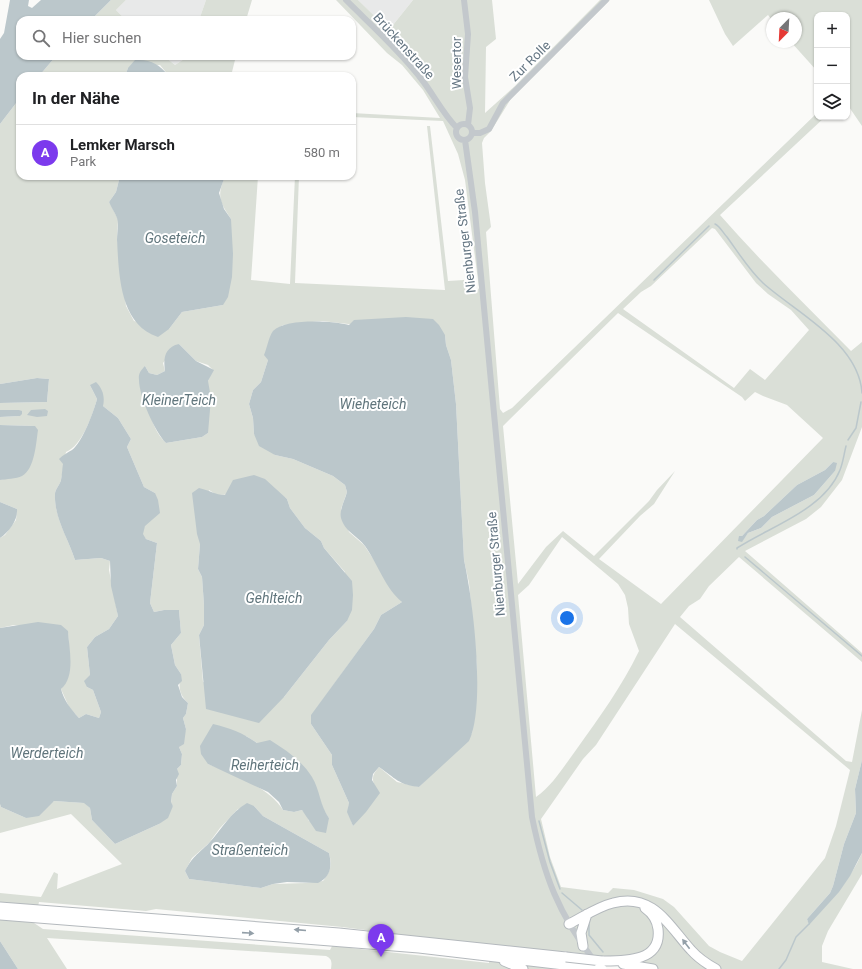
<!DOCTYPE html>
<html lang="de">
<head>
<meta charset="utf-8">
<style>
  :root { --surface:#fff; --page:#f2f2f2; --text:#202124; --muted:#757577; --line:#e0e0e0; --accent:#7c3aed }
  body { margin:0; font-family:Roboto,sans-serif; background:var(--page); color:var(--text) }
  .controls { position:absolute; right:12px; top:12px; display:grid; overflow:hidden; border-radius:8px; box-shadow:0 1px 3px #0004 }
  .controls button { width:36px; height:36px; display:grid; place-items:center; padding:0; border:0; border-bottom:1px solid var(--line); background:var(--surface); color:var(--text); font:20px sans-serif }
  .compass { position:absolute; left:766px; top:12px; width:36px; height:36px; border-radius:50%; background:var(--surface); box-shadow:0 1px 3px #0004; rotate:204deg }
  .you { position:absolute; left:567px; top:618px; width:14px; height:14px; margin:-10px; border:3px solid #fff; border-radius:50%; background:#1a73e8; box-shadow:0 0 0 6px #1a73e833 }
  .badge { display:grid; place-items:center; width:26px; height:26px; border-radius:50%; background:var(--accent); color:#fff; font-size:13px; font-weight:700 }
  .pin { position:absolute; translate:-50% -33px; filter:drop-shadow(0 1px 2px #0008) }
  .pin::after { content:''; position:absolute; top:21px; width:14px; height:12px; background:inherit; clip-path:polygon(0 0,100% 0,50% 100%) }
  .list { margin:0; padding:0; list-style:none }
  h2 { display:flex; justify-content:space-between; align-items:center; height:52px; margin:0; padding:0 16px; font-size:17px }
  h2 small { font-size:13px; font-weight:400; color:var(--muted) }
  .list li { display:grid; grid-template-columns:26px 1fr auto; gap:12px; align-items:center; box-sizing:border-box; height:56px; padding:0 16px; border-top:1px solid var(--line) }
  .list b { display:block; font-size:15px; white-space:nowrap }
  .list p { margin:0; font-size:13px; white-space:nowrap; color:var(--muted) }
  .list em { font-size:13px; font-style:normal; color:var(--muted) }
  .icon { flex:none; width:22px; height:22px; fill:none; stroke:currentColor; stroke-width:2; stroke-linecap:round; stroke-linejoin:round }
  .map { position:relative; flex:none; width:862px; height:969px; overflow:hidden }
  .search { position:absolute; background:var(--surface); box-shadow:0 1px 3px #0004; left:16px; top:16px; width:340px; height:44px; display:flex; align-items:center; gap:10px; box-sizing:border-box; padding:0 14px; border-radius:12px; color:var(--muted); font-size:15px }
  .panel { position:absolute; background:var(--surface); box-shadow:0 1px 3px #0004; left:16px; top:72px; width:340px; height:108px; border-radius:12px }
  .map>svg:first-child { display:block }
</style>
</head>
<body>
<div class="map">
<svg width="862" height="969" viewBox="0 0 862 969">
  <rect width="100%" height="100%" fill="#fafaf8"/>
  <path fill="#e8e9e9" d="M 126,0 L 206,0 L 199,20 L 126,20 L 116,10 Z
    M 358,0 L 413,0 L 389,30 Z
    M 164,56 L 186,56 L 184,59 L 175,65 Z"/>
  <path fill="#dadfd7" fill-rule="evenodd" d="M 111,0 L 126,0 L 116,10 L 126,20 L 91,20 Z
    M 206,0 L 252,0 L 246,20 L 199,20 Z
    M 336,0 L 358,0 L 389,30 L 413,0 L 492,0 L 496,39 L 486,47 L 485,113 L 515,86 L 600,0 L 610,0 L 512,97 L 491,131 L 484,138 L 482,143 L 485,183 L 491,227 L 486,232 L 500,409 L 503,413 L 512,408 L 817,113 L 817,117 L 825,117 L 720,215 C 762,263 807,306 851,351 L 862,342 L 862,427 L 842,480 L 821,507 L 806,519 L 745,551 L 862,653 L 862,662 L 739,557 L 709,586 L 700,599 L 689,606 L 680,617 L 846,761 L 852,762 L 862,710 L 862,760 L 855,789 L 856,813 L 844,844 L 833,886 L 830,893 L 807,919 L 809,924 C 829,902 850,881 862,853 L 862,874 L 828,931 L 822,946 L 822,962 L 853,969 L 626,969 L 617,958 L 561,951 L 576,969 L 331,969 C 332,962 332,959 326,956 L 47,938 L 67,969 L 18,969 L 0,941 L 0,893 L 41,897 L 54,872 L 58,874 L 57,889 L 122,864 L 71,814 L 0,833 L 0,804 L 1,807 L 26,818 L 54,801 L 85,803 L 90,808 L 92,820 L 115,844 L 159,824 L 173,806 L 171,803 L 172,794 L 177,786 L 177,769 L 181,765 L 182,754 L 179,747 L 186,729 L 183,718 L 186,714 L 188,703 C 179,694 178,687 181,674 L 175,665 L 171,645 L 181,633 L 179,610 L 164,610 L 154,612 L 150,603 L 157,543 L 146,539 L 142,534 L 155,493 L 144,487 L 127,447 L 131,439 L 118,418 L 103,406 L 90,385 L 97,399 C 93,414 82,446 66,452 C 64,461 63,471 61,480 C 60,485 55,489 55,494 C 54,517 68,538 75,560 L 101,558 L 110,561 L 109,570 L 118,616 L 109,629 L 95,637 L 87,647 L 90,675 L 87,687 L 93,690 L 101,712 L 99,718 L 86,714 L 79,718 L 69,707 L 61,689 L 70,669 L 68,632 L 14,625 L 0,628 L 0,538 L 5,535 L 16,520 L 17,509 L 0,502 L 0,480 L 8,478 L 35,426 L 0,425 L 0,417 L 20,416 L 19,410 L 0,410 L 0,403 L 47,402 L 49,379 L 37,378 L 0,384 L 0,124 L 20,98 L 20,176 L 120,176 L 116,192 L 109,202 L 118,219 L 117,239 L 126,306 L 134,321 L 169,329 L 182,312 L 223,305 L 231,219 C 219,201 217,196 225,176 L 258,176 L 251,280 L 290,284 L 295,176 L 299,176 L 295,283 L 445,290 L 427,126 L 430,126 L 448,281 L 464,280 L 466,290 L 477,291 L 479,288 L 465,180 L 458,154 L 443,121 L 352,117 L 352,113 L 440,118 L 423,90 L 402,65 L 387,53 ZM 712,228 L 715,229 L 756,283 L 768,294 L 791,310 L 809,330 L 765,380 L 750,369 L 734,388 L 623,309 L 641,292 L 651,286 ZM 618,313 L 742,397 L 745,401 L 755,392 L 763,396 L 787,405 L 823,438 L 661,604 L 599,559 L 640,516 L 654,504 L 675,471 L 657,490 L 649,501 L 594,556 L 563,531 L 546,547 L 518,584 L 503,426 ZM 322,321 L 445,335 L 446,345 L 451,360 L 456,404 L 464,560 L 469,583 L 477,667 L 477,687 L 472,733 L 419,787 L 397,782 L 379,767 C 373,774 371,778 375,786 L 353,826 L 348,812 L 349,803 L 332,765 L 332,755 L 311,724 L 311,716 L 374,629 L 381,615 L 402,602 L 364,545 L 349,532 L 341,509 L 347,492 L 345,485 L 333,476 L 293,459 L 275,455 L 254,434 L 253,418 L 249,404 L 253,390 L 261,382 L 268,360 L 273,332 L 283,325 ZM 179,344 L 196,361 L 208,365 L 213,370 L 208,381 L 208,433 L 202,437 L 166,443 C 146,424 147,392 145,366 L 149,373 L 157,375 L 165,371 L 163,363 ZM 833,462 L 835,471 L 814,495 L 772,517 L 761,528 L 748,533 L 742,541 L 742,536 L 757,520 L 764,516 L 797,485 L 825,470 ZM 209,490 L 217,495 L 279,493 L 287,499 L 290,508 L 305,528 L 321,541 L 324,548 L 345,572 L 347,621 L 329,640 L 284,697 L 203,682 L 199,635 L 204,625 L 204,605 L 202,577 L 198,569 L 200,544 ZM 562,537 L 618,584 L 625,595 L 628,608 L 629,624 L 639,651 C 621,688 600,716 576,750 C 564,766 553,785 536,797 L 518,595 L 529,585 ZM 675,624 L 850,770 L 836,826 L 825,858 L 742,961 L 720,952 L 709,946 L 674,907 L 663,899 L 634,890 L 613,888 L 608,893 L 561,887 L 550,857 L 541,819 L 583,759 L 596,745 ZM 246,736 L 312,778 L 324,811 L 329,818 L 309,821 L 306,814 L 302,810 L 294,812 L 283,810 C 269,787 233,774 208,764 ZM 254,806 L 263,816 L 329,853 C 332,865 331,871 323,881 L 306,883 L 273,884 L 261,888 L 189,879 L 185,871 L 192,858 L 209,843 L 220,828 L 238,809 ZM 39,902 L 146,911 L 156,909 L 342,927 L 330,950 L 43,929 L 34,923 ZM 342,927 L 489,946 L 489,963 L 351,948 Z
    M 709,0 L 862,0 L 862,126 L 847,104 L 847,15 L 817,15 L 817,71 L 791,42 L 796,42 L 796,18 L 772,18 L 772,20 L 768,15 L 733,46 L 725,34 Z
    M 56,56 L 164,56 L 175,65 L 184,59 L 186,56 L 236,56 L 231,76 L 169,76 L 160,65 L 128,68 L 125,76 L 39,76 Z"/>
  <path fill="#bbc7cb" d="M 10,0 L 29,0 L 28,6 L 32,8 L 41,0 L 111,0 L 91,20 L 20,20 L 20,56 L 56,56 L 39,76 L 20,76 L 20,98 L 0,124 L 0,39 L 4,33 Z
    M 135,60 C 151,59 159,64 169,76 L 125,76 L 128,68 Z
    M 120,176 L 225,176 L 219,193 L 224,209 L 231,219 L 233,254 L 232,277 L 228,297 L 223,305 L 182,312 L 169,329 L 158,337 C 119,324 119,274 117,240 C 117,233 119,224 117,218 C 115,213 111,207 109,202 L 116,192 Z
    M 406,317 L 433,319 L 439,325 L 445,335 L 446,345 L 451,360 L 456,404 L 464,560 C 473,600 486,705 469,741 L 419,787 C 399,785 395,778 379,767 L 373,774 L 372,780 L 380,793 L 366,812 L 353,826 L 347,812 L 349,803 L 332,765 L 332,755 L 311,724 L 311,715 L 374,629 L 381,615 L 402,602 C 385,588 378,564 365,546 C 358,536 345,532 341,518 C 339,510 345,500 347,492 L 345,485 L 333,476 L 293,459 L 275,455 L 259,446 L 254,434 L 253,418 L 249,404 L 253,390 L 261,382 L 268,360 L 264,355 C 267,348 269,336 273,331 C 286,318 333,321 349,325 L 354,320 Z
    M 179,344 L 196,361 L 214,370 L 208,381 L 211,398 L 208,433 L 202,437 L 166,443 C 155,432 139,396 139,380 C 138,374 141,370 145,366 L 149,373 L 157,375 L 165,371 C 163,358 165,347 179,344 Z
    M 37,378 L 49,379 L 47,402 L 0,403 L 0,384 Z
    M 96,382 C 103,389 105,397 103,406 L 118,418 L 131,439 L 127,447 L 144,487 L 155,493 L 158,500 L 160,513 L 145,526 L 143,534 L 146,539 L 157,543 L 150,603 L 154,612 L 164,610 L 179,610 L 181,633 L 171,645 L 175,665 L 181,674 L 182,681 L 178,685 L 182,697 L 188,703 L 186,714 L 183,718 L 186,729 L 184,744 L 179,747 L 182,754 L 181,765 L 177,769 L 179,774 L 176,780 L 177,786 L 172,794 L 171,802 L 173,806 L 168,818 L 159,824 L 115,844 L 92,820 L 90,808 L 84,803 L 54,801 L 39,816 L 26,818 L 1,807 L 0,804 L 0,628 L 38,622 L 61,625 L 68,631 C 69,649 76,676 61,689 C 64,701 71,709 79,718 L 86,714 L 99,718 L 101,712 L 93,690 L 87,687 L 84,681 L 90,675 L 87,647 L 95,637 L 109,629 L 118,616 L 111,586 L 110,561 L 101,558 L 75,560 C 68,538 54,518 55,494 C 55,489 60,485 61,480 C 62,475 62,470 63,464 L 59,459 C 63,455 67,453 72,450 C 82,443 94,411 97,399 L 90,385 Z
    M 45,409 L 48,411 L 47,416 L 37,417 L 27,415 L 31,410 Z
    M 0,410 L 19,410 L 22,411 L 22,414 L 20,416 L 0,417 Z
    M 0,425 L 35,426 L 38,430 C 36,443 35,469 22,476 C 16,479 6,479 0,480 Z
    M 833,462 L 837,463 L 835,471 L 814,495 L 772,517 L 761,528 L 748,533 L 742,542 L 738,541 L 739,536 L 742,536 L 757,520 L 764,516 L 797,485 L 825,470 Z
    M 254,475 L 265,479 L 287,499 L 290,508 L 305,528 L 321,541 L 324,548 L 352,581 L 353,595 L 352,610 L 347,621 L 329,640 L 284,697 L 259,723 L 206,709 L 199,635 L 204,625 L 204,605 L 202,577 L 198,569 L 200,544 L 197,534 L 192,493 L 199,488 C 209,490 215,495 225,495 L 233,480 Z
    M 0,502 L 17,509 C 18,520 9,532 0,538 Z
    M 213,724 C 230,728 243,733 257,743 L 270,740 C 286,750 302,761 312,777 C 320,790 320,806 329,818 L 326,833 L 316,831 L 302,810 L 294,812 L 283,810 L 279,802 L 268,792 L 208,764 L 201,754 L 200,746 Z
    M 862,760 L 862,853 L 850,876 L 839,892 L 809,925 L 807,919 L 830,893 L 833,886 L 844,844 L 856,813 L 855,789 Z
    M 247,803 L 254,806 L 263,816 L 329,853 C 332,866 331,877 318,883 L 287,882 L 273,884 L 261,888 L 189,879 L 185,871 C 193,856 197,855 209,843 C 222,829 230,813 247,803 Z
    M 0,941 L 18,969 L 0,969 Z"/>
  <g fill="none" stroke-linecap="round" stroke-linejoin="round">
    <path stroke="#bbc7cb" stroke-width="1.5" d="M 715,224 C 720,226 723,233 727,237 C 738,252 749,270 763,283 C 795,312 859,343 862,393
      M 654,280 L 709,226
      M 848,440 L 856,428 L 861,402
      M 737,549 L 737,548 C 771,526 824,510 840,470 C 843,463 844,454 846,446
      M 745,557 L 862,656
      M 539,821 L 550,862 L 560,889
      M 562,893 L 582,910
      M 589,924 L 589,935 L 603,952
      M 779,969 L 786,960 L 796,937 L 809,924"/>
    <defs>
      <path id="highway" d="M 0,907 L 339,933 L 566,957
        M 0,915 L 419,948 L 598,969
        M 569,924 C 583,917 597,907 613,903 C 653,892 669,926 691,950 C 698,958 707,964 716,969
        M 583,946 L 581,933 L 587,914
        M 504,961 L 523,969
        M 602,961 C 625,961 662,962 658,929 C 657,920 652,913 645,908
        M 623,964 L 653,969"/>
    </defs>
    <use href="#highway" stroke="#b4b9bd" stroke-width="11"/>
    <path stroke="#c3c8cc" stroke-width="6" d="M 346,0 C 371,25 397,48 419,76 C 433,93 442,113 457,128
      M 464,0 L 468,34 L 465,77 L 470,108 L 468,125
      M456 132a8 8 0 1 1 16 0a8 8 0 1 1-16 0Z
      M 472,133 L 480,133 L 489,129 L 503,103 L 606,0
      M 465,140 L 475,212 L 532,817 C 544,876 558,913 595,962"/>
    <use href="#highway" stroke="#fff" stroke-width="9"/>
    <defs>
      <path id="highway-bridge" d="M 566,957 L 602,961
        M 598,969 L 602,969"/>
    </defs>
    <use href="#highway-bridge" stroke="#b4b9bd" stroke-width="11" stroke-linecap="butt"/>
    <use href="#highway-bridge" stroke="#fff" stroke-width="9"/>
  </g>
  <defs><path id="oneway-solid" d="M-6-.8H1V-3.2L6.5 0L1 3.2V.8H-6Z"/></defs>
  <g fill="#939fa8">
    <use href="#oneway-solid" transform="translate(300 930) rotate(-175)"/>
    <use href="#oneway-solid" transform="translate(248 933) rotate(4)"/>
    <use href="#oneway-solid" transform="translate(686 944) rotate(-127)"/>
  </g>
  <g text-anchor="middle" dominant-baseline="central" stroke-width="4" stroke-linejoin="round" paint-order="stroke">
    <g font-size="13" fill="#657683" stroke="#fff">
      <text transform="translate(404 46) rotate(48)">Brückenstraße</text>
      <text transform="translate(530 61) rotate(-45)">Zur Rolle</text>
      <text transform="translate(456 63) rotate(-90)">Wesertor</text>
      <text transform="translate(465 241) rotate(-97)">Nienburger Straße</text>
      <text transform="translate(496 564) rotate(-95)">Nienburger Straße</text>
    </g>
    <g font-size="14" font-style="italic" fill="#60757c" stroke="#fff">
      <text x="175" y="238">Goseteich</text>
      <text x="179" y="400">KleinerTeich</text>
      <text x="373" y="404">Wieheteich</text>
      <text x="274" y="598">Gehlteich</text>
      <text x="47" y="753">Werderteich</text>
      <text x="265" y="765">Reiherteich</text>
      <text x="250" y="850">Straßenteich</text>
    </g>
  </g>
</svg>
<div class="controls">
<button>+</button>
<button>−</button>
<button><svg class="icon" aria-label="layers" viewBox="0 0 24 24"><path d="M12 4l9 5-9 5-9-5zM3 14l9 5 9-5"/></svg></button>
</div>
<svg class="compass" viewBox="-18 -18 36 36"><path d="M0-13l5 13h-10z" fill="#e53935"/><path d="M0 13l5-13h-10z" fill="#757577"/></svg>
<div class="you"></div>
<div class="pin badge" style="left:381px;top:957px">A</div>
<div class="search"><svg class="icon" aria-label="search" viewBox="0 0 24 24"><circle cx="10" cy="10" r="6"/><path d="M15 15l6 6"/></svg>Hier suchen</div>
<section class="panel">
<h2>In der Nähe<small></small></h2>
<ul class="list">
<li><span class="badge">A</span><div><b>Lemker Marsch</b><p>Park</p></div><em>580 m</em></li>
</ul>
</section>
</div>
</body>
</html>
